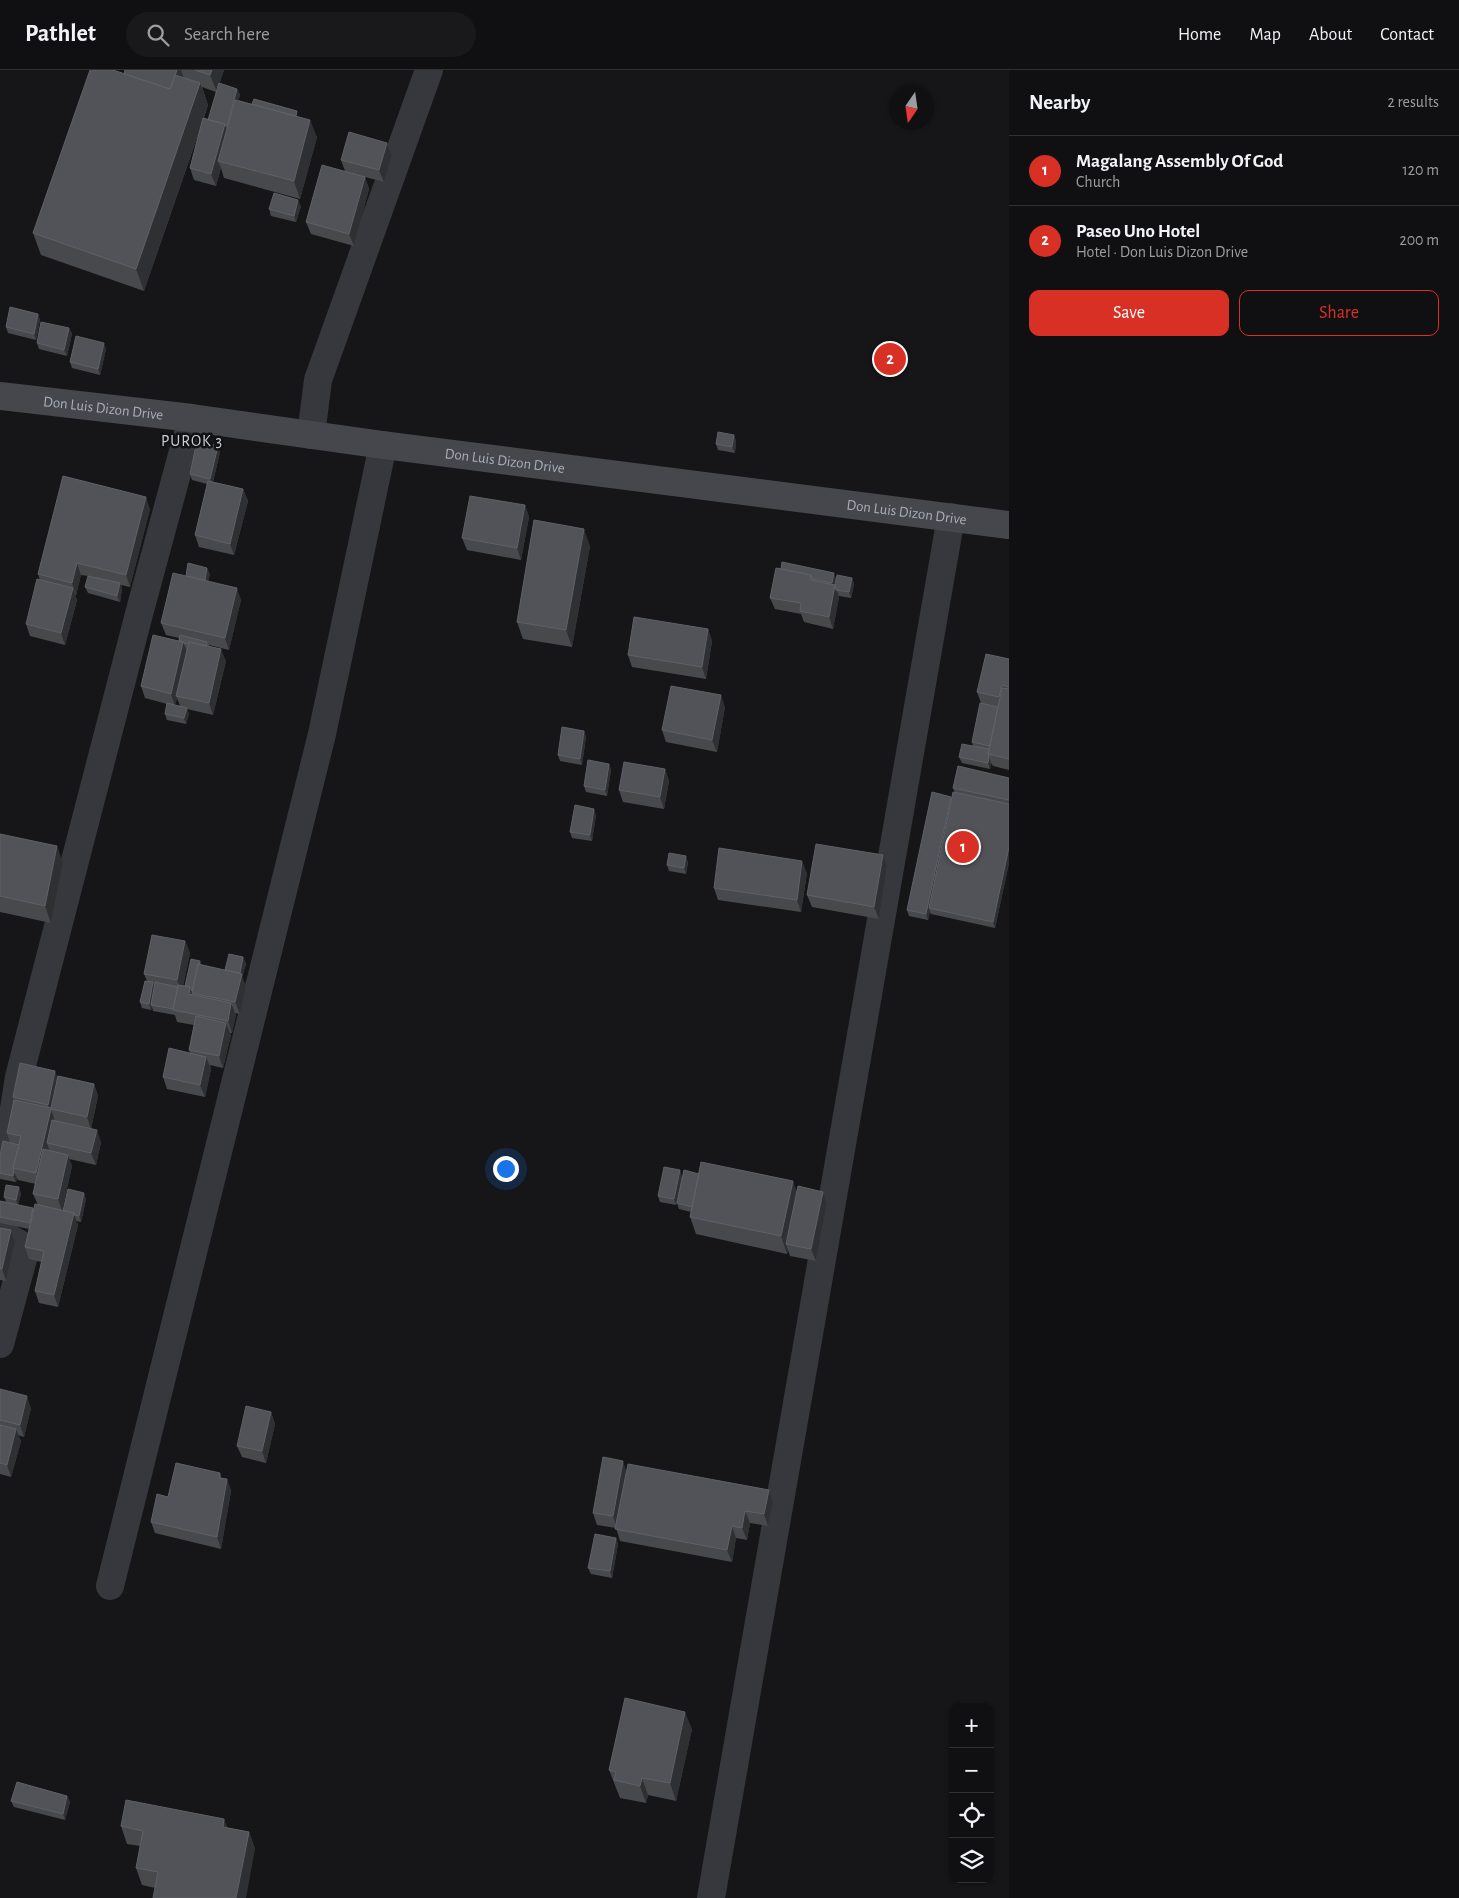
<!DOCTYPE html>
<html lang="en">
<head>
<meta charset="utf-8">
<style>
  :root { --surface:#101012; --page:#19191b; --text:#f1f3f6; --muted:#9c9d9f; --line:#303032; --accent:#d93025 }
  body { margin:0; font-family:"Alegreya Sans",sans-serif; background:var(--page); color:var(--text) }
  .controls { position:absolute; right:15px; bottom:15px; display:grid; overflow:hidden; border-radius:10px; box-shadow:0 1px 4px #0004 }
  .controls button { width:45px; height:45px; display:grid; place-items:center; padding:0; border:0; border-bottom:1px solid var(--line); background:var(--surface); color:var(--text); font:25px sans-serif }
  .compass { position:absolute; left:889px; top:15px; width:45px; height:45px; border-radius:50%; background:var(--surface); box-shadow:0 1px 4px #0004; rotate:193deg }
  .you { position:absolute; left:505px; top:1098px; width:18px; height:18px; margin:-12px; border:4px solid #fff; border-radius:50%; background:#1a73e8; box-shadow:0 0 0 8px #1a73e833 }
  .badge { display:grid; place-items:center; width:32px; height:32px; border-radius:50%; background:var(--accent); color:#fff; font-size:16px; font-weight:700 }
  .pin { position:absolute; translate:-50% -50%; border:2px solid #fff; box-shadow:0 1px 5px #0006 }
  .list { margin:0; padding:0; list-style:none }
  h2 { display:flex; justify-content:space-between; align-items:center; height:65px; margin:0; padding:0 20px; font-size:21px }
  h2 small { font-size:16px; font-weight:400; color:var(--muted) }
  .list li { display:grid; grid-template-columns:32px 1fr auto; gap:15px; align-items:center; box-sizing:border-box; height:70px; padding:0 20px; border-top:1px solid var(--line) }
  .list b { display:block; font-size:19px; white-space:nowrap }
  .list p { margin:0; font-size:16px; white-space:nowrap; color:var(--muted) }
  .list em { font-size:16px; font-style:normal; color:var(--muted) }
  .actions { display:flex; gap:10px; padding:15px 20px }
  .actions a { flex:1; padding:11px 0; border:1px solid var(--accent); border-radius:10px; text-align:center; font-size:18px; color:var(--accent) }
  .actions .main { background:var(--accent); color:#fff }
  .icon { flex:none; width:28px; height:28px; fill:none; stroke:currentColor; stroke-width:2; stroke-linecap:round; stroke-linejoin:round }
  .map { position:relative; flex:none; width:1009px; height:1828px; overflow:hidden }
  header { display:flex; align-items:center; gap:30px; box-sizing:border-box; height:70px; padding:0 25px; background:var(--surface); border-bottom:1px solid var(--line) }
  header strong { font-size:24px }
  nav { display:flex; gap:28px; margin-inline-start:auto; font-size:18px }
  .search { width:350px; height:45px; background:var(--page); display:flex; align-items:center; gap:12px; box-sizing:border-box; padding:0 18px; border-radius:28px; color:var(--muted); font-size:19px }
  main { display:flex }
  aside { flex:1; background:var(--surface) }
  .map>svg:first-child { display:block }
</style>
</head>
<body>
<header>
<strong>Pathlet</strong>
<div class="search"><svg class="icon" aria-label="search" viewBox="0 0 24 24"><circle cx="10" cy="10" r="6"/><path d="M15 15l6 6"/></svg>Search here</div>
<nav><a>Home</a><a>Map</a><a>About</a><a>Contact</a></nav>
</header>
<main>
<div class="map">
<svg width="1009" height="1828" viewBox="0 0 1009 1828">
  <rect width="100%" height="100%" fill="#161618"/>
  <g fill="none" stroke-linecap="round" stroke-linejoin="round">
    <path stroke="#37383d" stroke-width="28" d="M 311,365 L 318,310 L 429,0
      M 0,1086 L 13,1045 L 19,1007 L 139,544 L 192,348
      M 0,1163 L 23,1176 L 24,1185 L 0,1274
      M 110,1516 L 322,664 L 383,375
      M 711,1828 L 951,447"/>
    <path stroke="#45474d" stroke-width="28" id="s1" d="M 0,326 L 192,348 L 383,375 L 1009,455"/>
  </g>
  <path fill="#47494d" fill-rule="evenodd" d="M 125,0 L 224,0 L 219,14 L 237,19 L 240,25 L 238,30 L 299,47 L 317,67 L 300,129 L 224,108 L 221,98 L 216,116 L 194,110 L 190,98 L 199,62 L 144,221 L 41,185 L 33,163 L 124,4 ZM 202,17 L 216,22 L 208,50 L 204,48 L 208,35 Z
    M 387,73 L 392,85 L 384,112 L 365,107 L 369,119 L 354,176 L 311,164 L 306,152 L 345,101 L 341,90 Z
    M 301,136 L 296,152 L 271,146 L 269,139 Z
    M 38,244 L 40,250 L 36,270 L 8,263 L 6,257 Z
    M 69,258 L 72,264 L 67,286 L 39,279 L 37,273 Z
    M 106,279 L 100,305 L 72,298 L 70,292 Z
    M 734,365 L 736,371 L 735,383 L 718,380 L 716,374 Z
    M 220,382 L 213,412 L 243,419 L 248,431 L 234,485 L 199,477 L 195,465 L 207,414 L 192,410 L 190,404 Z
    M 525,435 L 529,447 L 521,490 L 467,480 L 462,468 Z
    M 150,439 L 130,517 L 121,515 L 122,519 L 120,532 L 88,523 L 85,517 L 88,506 L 81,505 L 76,525 L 75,525 L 77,530 L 65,575 L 30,566 L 26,554 L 40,510 L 38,504 Z
    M 590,476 L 572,577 L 523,569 L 517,552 Z
    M 776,498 L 836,509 L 835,515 L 852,508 L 854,514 L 851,528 L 839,526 L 839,527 L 833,559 L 804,552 L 801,544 L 775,539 L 770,528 Z
    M 210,504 L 208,511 L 241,530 L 229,580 L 209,575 L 209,577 L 226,591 L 213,645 L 187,639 L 189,644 L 186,654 L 167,650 L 165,644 L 167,634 L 145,628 L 141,616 L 179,570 L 179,568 L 166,565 L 161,553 L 186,506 ZM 177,628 L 180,636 L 175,635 Z
    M 708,559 L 712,571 L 706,609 L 632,597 L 628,585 Z
    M 1009,589 L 1009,700 L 993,696 L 991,693 L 990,699 L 962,693 L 959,687 L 973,676 L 972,672 L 981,633 L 977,622 Z
    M 725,637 L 717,682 L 666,672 L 662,660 Z
    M 584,661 L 586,667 L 582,695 L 560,691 L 558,685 Z
    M 609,694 L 611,700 L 607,726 L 586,722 L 584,716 Z
    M 665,699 L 669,711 L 664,739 L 623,732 L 619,720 Z
    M 1009,708 L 1009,793 L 995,858 L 931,844 L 930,842 L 928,850 L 909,846 L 907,840 L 955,723 L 953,718 Z
    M 596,745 L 592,771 L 572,768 L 570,762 Z
    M 0,764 L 63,793 L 51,853 L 0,842 Z
    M 688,792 L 686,804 L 669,801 L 667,795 Z
    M 887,797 L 879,849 L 812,837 L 807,825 Z
    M 807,803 L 801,842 L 718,830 L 714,818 Z
    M 185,871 L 190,883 L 183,916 L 185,916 L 202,895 L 225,900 L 243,887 L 246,894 L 242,907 L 246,916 L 240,944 L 235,943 L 236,945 L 232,963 L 230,963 L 231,965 L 223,998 L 210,995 L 211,999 L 205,1027 L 167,1019 L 163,1007 L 190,983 L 189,980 L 194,955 L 177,952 L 175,945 L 153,941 L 152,937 L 151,940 L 142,938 L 140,932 L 147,911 L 144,904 Z
    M 57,1007 L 94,1014 L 98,1026 L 91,1059 L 55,1051 L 101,1072 L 96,1095 L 69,1089 L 72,1096 L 62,1141 L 86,1129 L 81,1152 L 76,1151 L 78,1155 L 58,1237 L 39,1233 L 35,1221 L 41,1192 L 29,1189 L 25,1177 L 29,1159 L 0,1153 L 0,1131 L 6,1132 L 4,1127 L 21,1123 L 18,1135 L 33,1139 L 38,1135 L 33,1124 L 36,1114 L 18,1110 L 17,1108 L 16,1112 L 0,1109 L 0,1086 L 10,1073 L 7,1063 L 14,1032 L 13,1027 Z
    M 699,1104 L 797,1121 L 823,1122 L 827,1134 L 816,1191 L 790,1186 L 788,1180 L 787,1184 L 696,1164 L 690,1147 L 691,1142 L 679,1139 L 677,1133 L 676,1135 L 660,1132 L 658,1126 L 682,1106 Z
    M 0,1158 L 11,1160 L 15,1172 L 6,1211 L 0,1210 Z
    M 0,1319 L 31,1338 L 24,1367 L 18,1365 L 21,1371 L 11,1407 L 0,1404 Z
    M 271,1342 L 275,1354 L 266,1393 L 242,1387 L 237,1376 Z
    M 627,1401 L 769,1420 L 773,1432 L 768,1456 L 750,1453 L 747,1470 L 736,1468 L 732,1492 L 620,1471 L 616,1458 L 597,1455 L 593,1443 Z
    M 220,1403 L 222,1409 L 227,1409 L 231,1421 L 221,1479 L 155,1463 L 151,1452 L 168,1427 Z
    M 616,1468 L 618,1474 L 612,1508 L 591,1504 L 588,1498 Z
    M 692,1659 L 676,1731 L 648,1725 L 646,1733 L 620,1728 L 609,1700 Z
    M 67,1726 L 70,1732 L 65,1750 L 14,1737 L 11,1731 Z
    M 224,1749 L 227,1758 L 249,1762 L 255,1779 L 155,1818 L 142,1815 L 136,1798 L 140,1776 L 127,1774 L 121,1756 Z"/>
  <path fill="#2f3033" d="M 177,0 L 181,0 L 185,12 L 171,20 Z
    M 212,0 L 224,0 L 217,22 L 210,5 Z
    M 200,13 L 208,35 L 144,221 L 136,199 Z
    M 237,19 L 240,25 L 230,62 L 227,56 Z
    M 310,50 L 317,67 L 300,129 L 294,111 Z
    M 225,54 L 229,66 L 218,91 L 221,98 L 216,116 L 211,104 Z
    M 387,73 L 392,85 L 384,112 L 379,100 Z
    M 365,107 L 369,119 L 354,176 L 349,164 Z
    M 298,130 L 301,136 L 296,152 L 294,146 Z
    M 38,244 L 40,250 L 36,270 L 34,264 Z
    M 69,258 L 72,264 L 67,286 L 64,280 Z
    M 104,273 L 106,279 L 100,305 L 98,299 Z
    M 734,365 L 736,371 L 735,383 L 732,377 Z
    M 218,376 L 220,382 L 212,415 L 210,409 Z
    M 243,419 L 248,431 L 234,485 L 230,474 Z
    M 146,427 L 150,439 L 130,517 L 126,505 Z
    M 525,435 L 529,447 L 521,490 L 517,478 Z
    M 584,459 L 590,476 L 572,577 L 566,560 Z
    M 77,493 L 81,505 L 76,525 L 72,513 Z
    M 207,498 L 210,504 L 206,519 L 204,513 Z
    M 834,503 L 836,509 L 834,519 L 832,513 Z
    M 852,508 L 854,514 L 851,528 L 849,522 Z
    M 120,513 L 122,519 L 120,532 L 117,526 Z
    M 835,515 L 839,527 L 833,559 L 829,547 Z
    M 73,518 L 77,530 L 65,575 L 61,563 Z
    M 237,518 L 241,530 L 229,580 L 225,568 Z
    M 708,559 L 712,571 L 706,609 L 702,597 Z
    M 183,572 L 188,584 L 176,626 L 177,628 L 175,636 L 171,624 Z
    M 221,579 L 226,591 L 213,645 L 209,633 Z
    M 1002,615 L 1006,627 L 1003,639 L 999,627 Z
    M 721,625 L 725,637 L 717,682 L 712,670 Z
    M 187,638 L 189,644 L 186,654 L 184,648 Z
    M 584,661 L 586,667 L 582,695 L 580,689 Z
    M 989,687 L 991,693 L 990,699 L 988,693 Z
    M 609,694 L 611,700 L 607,726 L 605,720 Z
    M 665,699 L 669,711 L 664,739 L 660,727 Z
    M 951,727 L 953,733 L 929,838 L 930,842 L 928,850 L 926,844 Z
    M 594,739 L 596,745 L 592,771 L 590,765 Z
    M 57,776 L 63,793 L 51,853 L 45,836 Z
    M 1009,777 L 1009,793 L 995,858 L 993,852 Z
    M 883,785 L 887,797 L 879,849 L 874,837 Z
    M 686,786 L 688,792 L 686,804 L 684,798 Z
    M 802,791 L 807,803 L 801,842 L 797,830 Z
    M 185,871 L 190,883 L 182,922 L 177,910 Z
    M 243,887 L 246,894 L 242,907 L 246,916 L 240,944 L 235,932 L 239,908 Z
    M 153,912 L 155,919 L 151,935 L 152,937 L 151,940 L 149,934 Z
    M 190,917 L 195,930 L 189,924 Z
    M 231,933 L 236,945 L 232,963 L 228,951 Z
    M 226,953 L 231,965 L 223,998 L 219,986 Z
    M 206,987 L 211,999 L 205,1027 L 200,1015 Z
    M 55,1001 L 60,1013 L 51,1039 L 55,1051 L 50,1074 L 47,1073 L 49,1079 L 41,1115 L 36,1103 L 50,1041 L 48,1035 Z
    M 94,1014 L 98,1026 L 91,1059 L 87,1047 Z
    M 97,1060 L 101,1072 L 96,1095 L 91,1083 Z
    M 68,1085 L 72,1096 L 62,1141 L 58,1129 Z
    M 680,1100 L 682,1106 L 676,1135 L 674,1129 Z
    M 14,1102 L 17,1108 L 16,1112 L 13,1106 Z
    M 793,1111 L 799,1128 L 786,1174 L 788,1180 L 787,1184 L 781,1166 Z
    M 19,1117 L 21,1123 L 18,1136 L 16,1130 Z
    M 823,1122 L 827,1134 L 816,1191 L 811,1179 Z
    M 84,1123 L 86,1129 L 81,1152 L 79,1146 Z
    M 74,1143 L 78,1155 L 58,1237 L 54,1225 Z
    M 11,1160 L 15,1172 L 6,1211 L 2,1199 Z
    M 27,1326 L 31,1338 L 24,1367 L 20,1355 Z
    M 271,1342 L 275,1354 L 266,1393 L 262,1381 Z
    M 16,1359 L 21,1371 L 11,1407 L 7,1395 Z
    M 623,1391 L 627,1403 L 617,1458 L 613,1446 Z
    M 227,1409 L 231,1421 L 221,1479 L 217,1467 Z
    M 769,1420 L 773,1432 L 768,1456 L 764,1444 Z
    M 745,1441 L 750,1453 L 747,1470 L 742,1458 Z
    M 732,1456 L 736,1468 L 732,1492 L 727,1480 Z
    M 616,1468 L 618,1474 L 612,1508 L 610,1501 Z
    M 685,1642 L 692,1659 L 676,1731 L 670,1713 Z
    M 642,1708 L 648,1725 L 646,1733 L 640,1716 Z
    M 67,1726 L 70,1732 L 65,1750 L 63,1744 Z
    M 224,1749 L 231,1767 L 223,1757 Z
    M 249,1762 L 255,1779 L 246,1828 L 236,1828 Z"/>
  <path fill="#525359" stroke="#5f6168" d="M 90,0 L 113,0 L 170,19 L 175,5 L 200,13 L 136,199 L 33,163 Z
    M 125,0 L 177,0 L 170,19 L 124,4 Z
    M 195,0 L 212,0 L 210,5 Z
    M 219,13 L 237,19 L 227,56 L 224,55 L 225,54 L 208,50 Z
    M 254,29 L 297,41 L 296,46 L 252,34 Z
    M 235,30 L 310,50 L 294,111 L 218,91 Z
    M 203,48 L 225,54 L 211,104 L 190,98 Z
    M 349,62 L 387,73 L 379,100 L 341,90 Z
    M 322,95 L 365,107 L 349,164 L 306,152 Z
    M 274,123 L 298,130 L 294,146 L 269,139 Z
    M 10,237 L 38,244 L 34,264 L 6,257 Z
    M 41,252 L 69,258 L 64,280 L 37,273 Z
    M 76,266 L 104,273 L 98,299 L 70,292 Z
    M 718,362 L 734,365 L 732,377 L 716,374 Z
    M 197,371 L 218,376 L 210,409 L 190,404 Z
    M 63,406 L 146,427 L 126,505 L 77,493 L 72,513 L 38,504 Z
    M 208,411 L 243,419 L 230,474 L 195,465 Z
    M 470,426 L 525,435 L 517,478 L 462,468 Z
    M 534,450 L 584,459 L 566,560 L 517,552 Z
    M 782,492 L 834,503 L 832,513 L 812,509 L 811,505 L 781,499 Z
    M 188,493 L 207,498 L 205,510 L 186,506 Z
    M 776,498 L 811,505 L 810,510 L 835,515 L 829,547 L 800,541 L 801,533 L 770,528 Z
    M 173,503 L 237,518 L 225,568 L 161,553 Z
    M 837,505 L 852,508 L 849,522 L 836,520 L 835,516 Z
    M 88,506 L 120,513 L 117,526 L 85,517 Z
    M 37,509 L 73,518 L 61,563 L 26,554 Z
    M 634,547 L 708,559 L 702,597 L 628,585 Z
    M 153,565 L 183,572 L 171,624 L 141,616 Z
    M 180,565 L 207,572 L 206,576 L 189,572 L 188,574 L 184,573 L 183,572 L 179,570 Z
    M 189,572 L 221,579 L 209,633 L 176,626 Z
    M 986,584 L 1009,589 L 1009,617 L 1002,615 L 999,627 L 977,622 Z
    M 671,616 L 721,625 L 712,670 L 662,660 Z
    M 1002,618 L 1009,619 L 1009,689 L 988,684 Z
    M 167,633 L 187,638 L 184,648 L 165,644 Z
    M 980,633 L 998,637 L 990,676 L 972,672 Z
    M 562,657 L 584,661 L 580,689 L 558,685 Z
    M 962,674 L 989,679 L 988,684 L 989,687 L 988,693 L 959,687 Z
    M 588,690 L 609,694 L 605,720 L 584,716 Z
    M 624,692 L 665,699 L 660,727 L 619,720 Z
    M 958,696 L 1009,708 L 1009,730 L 953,718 Z
    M 932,722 L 951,727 L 926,844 L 907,840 Z
    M 953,722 L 1009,734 L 1009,777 L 993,852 L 929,838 Z
    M 575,735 L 594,739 L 590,765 L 570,762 Z
    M 0,764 L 57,776 L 45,836 L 0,826 Z
    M 816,774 L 883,785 L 874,837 L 807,825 Z
    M 719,778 L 802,791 L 797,830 L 714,818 Z
    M 669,783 L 686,786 L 684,798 L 667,795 Z
    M 152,865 L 185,871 L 177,910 L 144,904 Z
    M 229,884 L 243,887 L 240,903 L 225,900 Z
    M 191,889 L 200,891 L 200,895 L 198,894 L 192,921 L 190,917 L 185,916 Z
    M 198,894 L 242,904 L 235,932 L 192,923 Z
    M 145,911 L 153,912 L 149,934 L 140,932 Z
    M 155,912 L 178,917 L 173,939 L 151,935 Z
    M 178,915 L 190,917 L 189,924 L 231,933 L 228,951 L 173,940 Z
    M 196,946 L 226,953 L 219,986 L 189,980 Z
    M 169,978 L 206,987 L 200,1015 L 163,1007 Z
    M 20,993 L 55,1001 L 48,1035 L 13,1027 Z
    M 58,1006 L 94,1014 L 87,1047 L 51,1039 L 36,1103 L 13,1098 L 21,1066 L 7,1063 L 14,1030 L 51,1038 Z
    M 52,1050 L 97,1060 L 91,1083 L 47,1073 Z
    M 3,1071 L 19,1075 L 13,1098 L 14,1102 L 13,1106 L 0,1103 L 0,1086 Z
    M 43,1079 L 68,1085 L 58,1129 L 33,1124 Z
    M 701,1092 L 793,1111 L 781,1166 L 690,1147 Z
    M 664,1097 L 680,1100 L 674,1129 L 658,1126 Z
    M 684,1100 L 699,1104 L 692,1137 L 677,1133 Z
    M 6,1115 L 19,1117 L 16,1130 L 4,1127 Z
    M 798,1116 L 823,1122 L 811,1179 L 786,1174 Z
    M 68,1119 L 84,1123 L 79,1146 L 74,1145 L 74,1143 L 63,1141 Z
    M 0,1131 L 33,1138 L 30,1153 L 0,1147 Z
    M 35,1134 L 74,1143 L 54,1225 L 35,1221 L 44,1181 L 25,1177 Z
    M 0,1158 L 11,1160 L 2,1199 L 0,1199 Z
    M 0,1319 L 27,1326 L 20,1355 L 0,1350 Z
    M 246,1336 L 271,1342 L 262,1381 L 237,1376 Z
    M 0,1355 L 16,1359 L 7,1395 L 0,1393 Z
    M 603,1387 L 623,1391 L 613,1446 L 593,1443 Z
    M 176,1393 L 220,1403 L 219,1408 L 227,1409 L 217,1467 L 151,1452 L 157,1424 L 168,1427 Z
    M 628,1394 L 769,1420 L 764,1444 L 745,1441 L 742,1458 L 732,1456 L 727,1480 L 615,1459 Z
    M 595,1464 L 616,1468 L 610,1501 L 588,1498 Z
    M 625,1628 L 685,1642 L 670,1713 L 642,1708 L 640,1716 L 614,1710 L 616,1702 L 609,1700 Z
    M 17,1712 L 67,1726 L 63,1744 L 11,1731 Z
    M 126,1730 L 224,1749 L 223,1757 L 249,1762 L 236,1828 L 153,1828 L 158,1802 L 136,1798 L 143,1761 L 121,1756 Z"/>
  <g text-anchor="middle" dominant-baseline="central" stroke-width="5" stroke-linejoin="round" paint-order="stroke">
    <g font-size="15" fill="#a8adb8" stroke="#111113">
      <text stroke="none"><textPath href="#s1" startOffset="104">Don Luis Dizon Drive</textPath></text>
      <text stroke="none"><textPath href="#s1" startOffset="509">Don Luis Dizon Drive</textPath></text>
      <text stroke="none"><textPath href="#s1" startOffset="914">Don Luis Dizon Drive</textPath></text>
    </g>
    <g font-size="16" letter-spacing="1" fill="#c9ccd4" stroke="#111113">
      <text x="192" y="371">PUROK 3</text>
    </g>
  </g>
</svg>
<div class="controls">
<button>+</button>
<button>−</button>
<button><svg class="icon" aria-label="locate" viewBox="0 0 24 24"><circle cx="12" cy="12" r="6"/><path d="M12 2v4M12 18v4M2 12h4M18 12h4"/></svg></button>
<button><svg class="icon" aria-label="layers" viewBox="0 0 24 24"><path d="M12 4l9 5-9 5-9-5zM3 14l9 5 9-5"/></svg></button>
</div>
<svg class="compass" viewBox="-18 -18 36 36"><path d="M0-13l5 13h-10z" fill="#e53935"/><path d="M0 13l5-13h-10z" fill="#9c9d9f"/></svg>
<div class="you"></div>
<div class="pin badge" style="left:963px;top:777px">1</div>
<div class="pin badge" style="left:890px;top:289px">2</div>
</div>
<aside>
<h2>Nearby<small>2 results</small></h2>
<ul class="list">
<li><span class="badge">1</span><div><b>Magalang Assembly Of God</b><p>Church</p></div><em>120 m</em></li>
<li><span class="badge">2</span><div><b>Paseo Uno Hotel</b><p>Hotel · Don Luis Dizon Drive</p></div><em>200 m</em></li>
</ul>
<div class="actions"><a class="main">Save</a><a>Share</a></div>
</aside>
</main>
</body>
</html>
